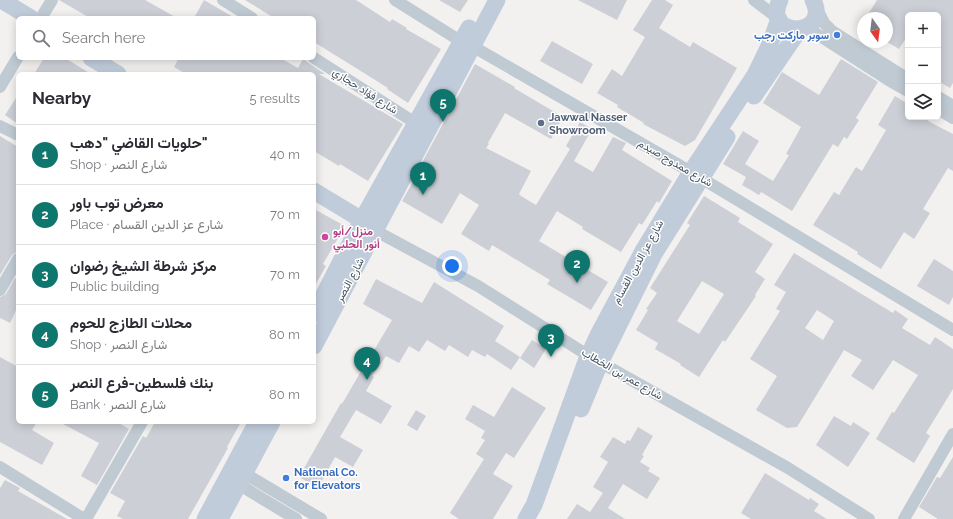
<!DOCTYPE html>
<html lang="en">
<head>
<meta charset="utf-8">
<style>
  :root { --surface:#fff; --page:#f7f7f7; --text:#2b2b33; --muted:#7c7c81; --line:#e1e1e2; --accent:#0f766e }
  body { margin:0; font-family:Raleway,Vazirmatn,sans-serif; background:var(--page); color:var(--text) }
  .controls { position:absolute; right:12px; top:12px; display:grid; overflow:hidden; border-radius:6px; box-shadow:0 2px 10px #0003 }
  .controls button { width:36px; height:36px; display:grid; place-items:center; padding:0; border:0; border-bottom:1px solid var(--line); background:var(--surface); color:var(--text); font:20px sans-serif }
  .compass { position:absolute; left:857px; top:12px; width:36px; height:36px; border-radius:50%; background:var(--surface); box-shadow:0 2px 10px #0003; rotate:166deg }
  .you { position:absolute; left:452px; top:266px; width:14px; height:14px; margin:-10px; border:3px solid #fff; border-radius:50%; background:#1a73e8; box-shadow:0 0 0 6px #1a73e833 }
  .badge { display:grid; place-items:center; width:26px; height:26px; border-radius:50%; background:var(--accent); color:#fff; font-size:13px; font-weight:700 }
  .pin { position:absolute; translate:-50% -33px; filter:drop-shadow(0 1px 2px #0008) }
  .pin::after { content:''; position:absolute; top:21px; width:14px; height:12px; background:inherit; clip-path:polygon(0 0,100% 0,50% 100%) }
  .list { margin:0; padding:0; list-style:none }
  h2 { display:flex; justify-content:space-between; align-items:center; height:52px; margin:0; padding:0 16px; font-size:17px }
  h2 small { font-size:13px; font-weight:400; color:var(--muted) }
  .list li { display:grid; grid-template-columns:26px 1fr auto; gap:12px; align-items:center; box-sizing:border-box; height:60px; padding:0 16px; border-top:1px solid var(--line) }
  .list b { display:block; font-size:15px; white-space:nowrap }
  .list p { margin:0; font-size:13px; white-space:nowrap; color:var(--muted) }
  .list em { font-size:13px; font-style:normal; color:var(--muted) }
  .icon { flex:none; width:22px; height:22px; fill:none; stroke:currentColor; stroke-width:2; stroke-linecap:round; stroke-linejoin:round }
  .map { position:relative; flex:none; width:953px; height:519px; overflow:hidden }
  .search { position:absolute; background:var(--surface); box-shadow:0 2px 10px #0003; left:16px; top:16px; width:300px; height:44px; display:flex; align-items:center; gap:10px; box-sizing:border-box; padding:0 14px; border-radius:6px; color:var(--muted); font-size:15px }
  .panel { position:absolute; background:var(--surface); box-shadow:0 2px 10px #0003; left:16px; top:72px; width:300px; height:352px; border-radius:6px }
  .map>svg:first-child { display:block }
</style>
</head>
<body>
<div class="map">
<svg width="953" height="519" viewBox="0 0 953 519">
  <rect width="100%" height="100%" fill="#f3f0f0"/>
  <path fill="#cccfd6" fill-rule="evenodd" d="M 59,0 L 145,0 L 177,18 L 90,18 Z
    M 204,0 L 235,18 L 194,18 Z
    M 245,0 L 356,0 L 390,22 L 392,19 L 407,28 L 406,29 L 441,49 L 408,103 L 387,89 L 388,88 L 314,42 L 314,18 L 274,18 Z
    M 439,0 L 468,0 L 460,12 Z
    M 578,0 L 627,0 L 617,20 Z
    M 652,0 L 665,0 L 673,5 L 659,28 L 690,47 L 693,42 L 737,68 L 695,140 L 685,146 L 643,124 L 644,123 L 617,107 L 618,105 L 597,93 L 612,69 L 622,76 L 645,37 L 633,30 Z
    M 877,0 L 953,0 L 953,83 L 950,88 L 938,81 L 938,15 L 908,15 L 908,35 L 899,49 L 887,42 L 887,18 L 866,18 Z
    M 552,41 L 593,64 L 582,84 L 540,61 Z
    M 44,58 L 65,58 L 91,74 L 34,74 Z
    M 179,58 L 280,58 L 298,68 L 303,59 L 325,74 L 319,74 L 403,124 L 368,181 L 340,164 L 339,166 L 314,151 L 314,74 L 186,74 L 174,67 Z
    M 841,59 L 878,82 L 856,118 L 859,120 L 847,139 L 844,137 L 838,147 L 833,144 L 792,211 L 761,192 L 759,195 L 742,185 L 746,177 L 723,164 L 743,131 L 759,141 L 745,164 L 773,181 L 789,155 L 786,154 L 801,127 L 763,103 L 782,72 L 819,95 Z
    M 475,64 L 515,87 L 514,88 L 563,117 L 551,139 L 505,113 L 488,143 L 489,144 L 486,148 L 531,171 L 519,194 L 521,196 L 536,205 L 570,149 L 566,146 L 580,122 L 592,129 L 574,161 L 593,172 L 613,137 L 626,143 L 622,150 L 672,181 L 659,203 L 657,201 L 642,225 L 639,223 L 621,252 L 582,229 L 583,227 L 557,211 L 539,241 L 608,282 L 591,310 L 547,284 L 550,280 L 492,245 L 489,251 L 461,234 L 479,205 L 460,193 L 442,224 L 402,201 L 418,173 L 417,172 Z
    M 18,95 L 18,124 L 5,115 Z
    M 895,96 L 908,104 L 908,117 L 930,117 L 928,121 L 953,134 L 953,171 L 948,168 L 923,209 L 930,213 L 914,239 L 904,232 L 881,269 L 857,254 L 858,252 L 813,225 L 834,192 L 839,195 L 856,167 L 862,171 L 886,130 L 878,125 Z
    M 0,136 L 18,147 L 18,251 L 12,255 L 0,275 Z
    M 704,196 L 740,218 L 738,222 L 773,244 L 755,272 L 765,279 L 755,295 L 756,296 L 725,342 L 723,340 L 699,377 L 680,365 L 681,364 L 655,349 L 658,343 L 636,330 L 648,310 L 646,309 L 657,293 L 650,288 L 690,225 L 687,223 ZM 702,281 L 724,294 L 699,334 L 677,321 Z
    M 314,209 L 345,226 L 323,264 L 326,266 L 314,287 Z
    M 794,253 L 893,313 L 895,310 L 908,319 L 902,328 L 930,345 L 935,337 L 953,349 L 953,389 L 926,433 L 930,436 L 914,463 L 876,439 L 892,412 L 894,413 L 918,375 L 893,360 L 873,390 L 851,376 L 862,360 L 844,350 L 797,427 L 787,428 L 756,410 L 777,376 L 750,359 L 780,311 L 776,309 L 786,292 L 774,285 ZM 817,310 L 834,321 L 823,340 L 805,328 Z
    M 934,259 L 953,271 L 953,297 L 949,305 L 917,286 Z
    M 15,278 L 18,280 L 18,306 L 10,323 L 0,318 L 0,297 L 6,294 Z
    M 376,279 L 422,303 L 434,282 L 504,326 L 495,341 L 520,357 L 511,370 L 487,354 L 485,357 L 472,350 L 468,357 L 449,345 L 445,351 L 427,340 L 419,352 L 409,346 L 399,363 L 386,356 L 372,376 L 374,377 L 366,391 L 392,406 L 381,424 L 356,410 L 340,437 L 363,450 L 353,467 L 335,457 L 318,488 L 299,477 L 341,403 L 342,404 L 364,366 L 362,365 L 372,351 L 373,352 L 392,320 L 363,304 Z
    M 532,340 L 546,349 L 534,368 L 520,358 Z
    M 0,357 L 18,367 L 18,422 L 37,422 L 32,430 L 54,443 L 42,465 L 0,442 Z
    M 512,387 L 546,408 L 514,458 L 506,453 L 493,474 L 513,486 L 493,519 L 459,519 L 450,513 L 484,459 L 476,454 L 485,440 L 481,438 L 485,431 L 465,419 L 473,405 L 494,417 Z
    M 416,410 L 426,416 L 417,431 L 407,425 Z
    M 834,416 L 851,426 L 853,422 L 870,433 L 848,467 L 816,445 Z
    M 59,422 L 117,422 L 129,429 L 97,485 L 81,476 L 99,443 Z
    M 155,422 L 241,422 L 227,447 L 228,448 L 188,519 L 123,519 L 117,516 L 125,501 L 110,493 L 143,436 L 146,438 Z
    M 638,427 L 653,436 L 642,455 L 644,456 L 640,462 L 650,468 L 648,471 L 660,478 L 647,499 L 623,484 L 608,508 L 625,519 L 567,519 L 577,504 L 590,512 L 603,493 L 593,487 L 608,462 L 600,457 L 613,437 L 625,444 L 627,440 L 630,441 Z
    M 953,457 L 953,519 L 938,519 L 919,507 L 937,477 L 940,478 Z
    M 765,473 L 809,500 L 810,498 L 819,504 L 814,511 L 827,519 L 751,519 L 741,513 Z
    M 5,480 L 20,488 L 18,491 L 67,519 L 0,519 L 0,488 Z"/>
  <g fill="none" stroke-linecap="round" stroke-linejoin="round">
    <path stroke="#c0cad3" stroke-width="12" d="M 223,0 L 252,18
      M 395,0 L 462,42 L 472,46 L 691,172 L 953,330
      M 754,0 L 779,19
      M 815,5 L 824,23 L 832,31 L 908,79
      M 41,18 L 52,0
      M 806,27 L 890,81 L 908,91
      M 314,58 L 417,124
      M 0,87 L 18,57
      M 938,97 L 953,106
      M 938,109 L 953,118
      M 0,126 L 18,135
      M 370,226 L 376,231 L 478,286 L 589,356 L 788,468 L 869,519
      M 0,290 L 18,259
      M 0,467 L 84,519
      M 244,473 L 321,519
      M 238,484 L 296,519
      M 86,519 L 142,422
      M 904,519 L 953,434"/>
    <path stroke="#c1ccdb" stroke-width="17" d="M 1,0 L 31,18
      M 780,0 C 761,39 832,38 813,0
      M 91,58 L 118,74
      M 754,96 L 800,29
      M 314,191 L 362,220
      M 314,314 L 362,220 L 469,28
      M 314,346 L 497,0
      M 581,409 L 600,363 L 654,254 L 727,137
      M 205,519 L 257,422
      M 220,519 L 272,422
      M 526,519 L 534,505 L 587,359 L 598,335 L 643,251 L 691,172 L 755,75 L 770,44 L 779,19"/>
  </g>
  <g fill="#3f7fe0" stroke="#fff" stroke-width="1.5">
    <circle cx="837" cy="35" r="4"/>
    <circle cx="286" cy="478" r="4"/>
  </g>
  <circle fill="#5c6f8a" stroke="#fff" stroke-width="1.5" cx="541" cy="123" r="4"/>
  <circle fill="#d1479c" stroke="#fff" stroke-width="1.5" cx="325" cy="237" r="4"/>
  <g text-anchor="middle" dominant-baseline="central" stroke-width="3" stroke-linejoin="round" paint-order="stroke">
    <g font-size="11" font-weight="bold" fill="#366cbe" stroke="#fff" text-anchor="end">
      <text x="829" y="35">سوبر ماركت رجب</text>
      <text x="294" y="472" text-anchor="start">National Co.<tspan x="294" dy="13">for Elevators</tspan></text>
    </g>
    <g font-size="11" fill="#465360" stroke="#fff">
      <text transform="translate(365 91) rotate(33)">شارع فؤاد حجازي</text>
      <text transform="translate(675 163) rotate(30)">شارع ممدوح صيدم</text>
      <text transform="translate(638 262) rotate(-61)">شارع عز الدين القسام</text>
      <text transform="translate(350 280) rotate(-62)">شارع النصر</text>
      <text transform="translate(622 374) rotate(30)">شارع عمر بن الخطاب</text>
    </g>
    <g font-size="11" font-weight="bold" fill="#4e5e75" stroke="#fff" text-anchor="start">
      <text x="549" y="117">Jawwal Nasser<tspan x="549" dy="13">Showroom</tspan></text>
    </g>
    <g font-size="11" font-weight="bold" fill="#b23c85" stroke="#fff" text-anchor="start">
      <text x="333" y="231">منزل/أبو<tspan x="333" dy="13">أنور الحلبي</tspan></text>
    </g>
  </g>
</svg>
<div class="controls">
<button>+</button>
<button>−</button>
<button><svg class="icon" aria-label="layers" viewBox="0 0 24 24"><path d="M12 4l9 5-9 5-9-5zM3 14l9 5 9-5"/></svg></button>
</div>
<svg class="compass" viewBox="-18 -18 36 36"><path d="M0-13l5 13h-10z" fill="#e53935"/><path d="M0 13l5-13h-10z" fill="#7c7c81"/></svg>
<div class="you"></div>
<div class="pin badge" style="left:423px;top:195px">1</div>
<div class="pin badge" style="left:577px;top:283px">2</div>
<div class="pin badge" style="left:551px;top:357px">3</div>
<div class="pin badge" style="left:367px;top:380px">4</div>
<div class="pin badge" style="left:443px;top:122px">5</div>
<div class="search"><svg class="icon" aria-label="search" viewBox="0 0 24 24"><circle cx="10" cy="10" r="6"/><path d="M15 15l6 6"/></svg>Search here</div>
<section class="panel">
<h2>Nearby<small>5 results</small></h2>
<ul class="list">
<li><span class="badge">1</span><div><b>حلويات القاضي &quot;دهب&quot;</b><p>Shop · شارع النصر</p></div><em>40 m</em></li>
<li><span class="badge">2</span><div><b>معرض توب باور</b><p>Place · شارع عز الدين القسام</p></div><em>70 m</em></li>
<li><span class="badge">3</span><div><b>مركز شرطة الشيخ رضوان</b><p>Public building</p></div><em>70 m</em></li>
<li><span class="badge">4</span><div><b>محلات الطازج للحوم</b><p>Shop · شارع النصر</p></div><em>80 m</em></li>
<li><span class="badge">5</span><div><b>بنك فلسطين-فرع النصر</b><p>Bank · شارع النصر</p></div><em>80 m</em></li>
</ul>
</section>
</div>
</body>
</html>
